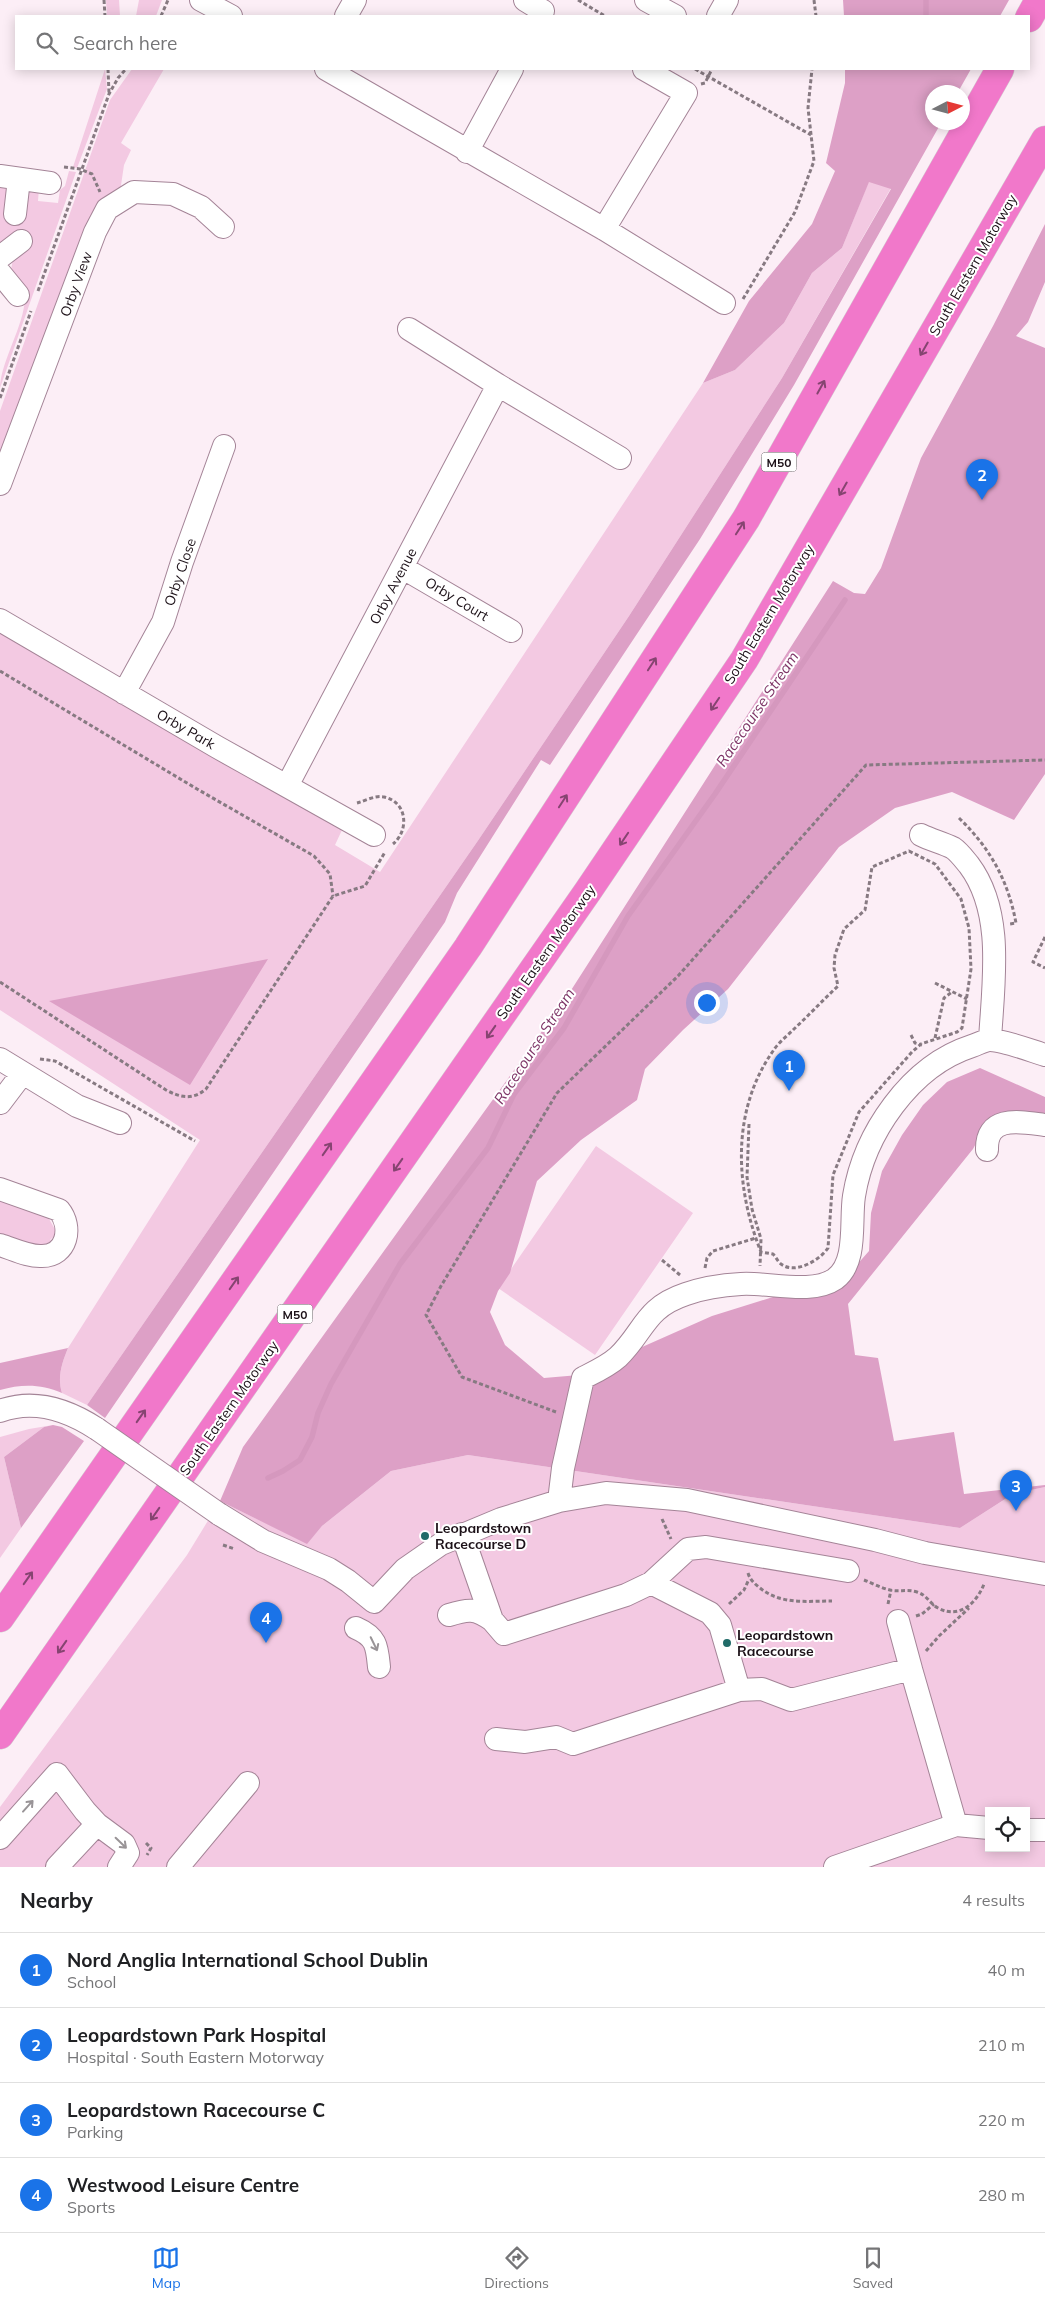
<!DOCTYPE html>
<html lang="en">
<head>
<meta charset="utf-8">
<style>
  :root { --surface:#fff; --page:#f2f2f2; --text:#202124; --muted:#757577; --line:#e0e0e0; --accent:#1a73e8 }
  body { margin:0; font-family:Mulish,sans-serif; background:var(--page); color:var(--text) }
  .controls { position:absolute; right:15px; bottom:15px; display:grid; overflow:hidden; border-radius:0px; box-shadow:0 2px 12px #0003 }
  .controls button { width:45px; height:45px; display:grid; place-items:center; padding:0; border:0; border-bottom:1px solid var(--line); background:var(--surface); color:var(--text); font:25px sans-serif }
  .compass { position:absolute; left:925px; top:85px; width:45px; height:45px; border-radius:50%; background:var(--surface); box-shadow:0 2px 12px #0003; rotate:84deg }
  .you { position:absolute; left:706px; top:1002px; width:18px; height:18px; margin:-12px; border:4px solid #fff; border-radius:50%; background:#1a73e8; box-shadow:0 0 0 8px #1a73e833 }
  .badge { display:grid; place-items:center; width:32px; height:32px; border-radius:50%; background:var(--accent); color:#fff; font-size:16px; font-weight:700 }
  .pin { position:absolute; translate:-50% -41px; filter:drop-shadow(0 1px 2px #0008) }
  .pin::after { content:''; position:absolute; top:26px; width:18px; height:15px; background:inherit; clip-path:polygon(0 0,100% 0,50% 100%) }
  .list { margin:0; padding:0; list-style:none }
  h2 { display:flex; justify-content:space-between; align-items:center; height:65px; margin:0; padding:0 20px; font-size:21px }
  h2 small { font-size:16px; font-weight:400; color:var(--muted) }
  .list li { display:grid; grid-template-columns:32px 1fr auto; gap:15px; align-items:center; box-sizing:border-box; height:75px; padding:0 20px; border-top:1px solid var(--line) }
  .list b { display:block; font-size:19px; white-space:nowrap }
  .list p { margin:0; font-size:16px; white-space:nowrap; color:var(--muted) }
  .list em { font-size:16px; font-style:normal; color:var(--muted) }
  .icon { flex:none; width:28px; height:28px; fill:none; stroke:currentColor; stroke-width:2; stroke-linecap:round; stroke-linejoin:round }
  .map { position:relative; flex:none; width:1045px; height:1867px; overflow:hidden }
  .search { position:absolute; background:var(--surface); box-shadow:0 2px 12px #0003; left:15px; right:15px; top:15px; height:55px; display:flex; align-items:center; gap:12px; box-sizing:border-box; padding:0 18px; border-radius:0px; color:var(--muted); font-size:19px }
  .sheet { height:365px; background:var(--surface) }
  nav { display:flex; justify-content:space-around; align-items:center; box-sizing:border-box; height:70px; border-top:1px solid var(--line); background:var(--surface); font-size:14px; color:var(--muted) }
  nav a { display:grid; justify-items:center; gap:2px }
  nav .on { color:var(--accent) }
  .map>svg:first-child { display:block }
</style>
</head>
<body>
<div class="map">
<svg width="1045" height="1867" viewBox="0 0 1045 1867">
  <rect width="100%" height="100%" fill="#fceef6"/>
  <path fill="#f3c9e2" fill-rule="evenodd" d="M 106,0 L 119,0 L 120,16 L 107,16 Z
    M 139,0 L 162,0 L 156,16 L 136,16 Z
    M 105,69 L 107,89 L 77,168 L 73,167 Z
    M 132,69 L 164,69 L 121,143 L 131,150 L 124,165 L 120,192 L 0,471 L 0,411 L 110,100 Z
    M 69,171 L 76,172 L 0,388 C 0,360 32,313 23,290 C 21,283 15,276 11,270 L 13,259 L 0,248 L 0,183 L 27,194 L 30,190 L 39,188 L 38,201 L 58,203 L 60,190 L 65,186 Z
    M 869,181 L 891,188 L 782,378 L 629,616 L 477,842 L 87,1405 L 62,1393 C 57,1377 62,1363 68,1348 L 200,1140 L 0,1010 L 0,633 L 342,830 L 335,845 L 380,872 L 703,383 L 735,370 L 784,323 L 812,273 L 842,248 Z
    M 596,1146 L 693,1213 L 595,1355 L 498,1288 Z
    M 0,1195 L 48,1217 L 57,1233 L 50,1240 L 54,1245 L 45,1249 L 0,1235 Z
    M 53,1425 L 44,1427 L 4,1457 L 21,1528 L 0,1558 L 0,1437 L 29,1429 Z
    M 468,1455 L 960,1528 L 1013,1494 L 1045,1487 L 1045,1867 L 0,1867 L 0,1807 L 187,1555 L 220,1501 L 307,1543 L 322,1526 L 391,1471 ZM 989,1811 L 1026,1811 L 1026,1848 L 989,1848 Z"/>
  <path fill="#dda0c6" d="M 843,0 L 1009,0 L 1000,16 L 844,16 Z
    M 845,69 L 971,69 L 958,92 L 932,92 L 932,122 L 941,123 L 794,385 L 700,539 L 550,765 L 541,760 L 457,893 L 445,922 L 105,1418 L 87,1405 L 477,842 L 629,616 L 782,378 L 891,189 L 869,182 L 842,248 L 812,273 L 784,323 L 735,370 L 703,383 L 749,301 L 812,224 L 835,171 L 826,163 L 845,83 Z
    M 1045,224 L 1045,282 L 1028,322 L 1016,336 L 1045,348 L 1045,774 L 1014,820 L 952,792 L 895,808 L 839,847 L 728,989 L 683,1030 L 645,1069 L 637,1100 L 581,1140 L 537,1181 L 510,1273 L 498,1291 L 490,1312 L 505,1345 L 544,1378 L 579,1375 L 712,1316 L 773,1297 L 833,1292 L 869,1251 L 871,1213 L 882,1171 L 902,1135 L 923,1105 L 947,1082 L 980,1068 L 1045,1097 L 1045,1116 L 989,1119 L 973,1149 L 848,1304 L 855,1355 L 878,1358 L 894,1441 L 954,1432 L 964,1494 L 1045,1485 L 1045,1487 L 1013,1494 L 960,1528 L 468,1455 L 391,1471 L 322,1526 L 307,1544 L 220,1501 L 243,1447 L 568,995 L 833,581 L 854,593 L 865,594 L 881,568 L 921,458 L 993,326 Z
    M 268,959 L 190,1085 L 49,1001 Z
    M 68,1348 C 62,1363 57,1377 62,1393 C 41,1384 22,1384 0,1390 L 0,1363 Z
    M 53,1425 L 62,1427 L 84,1441 L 21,1528 L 4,1457 L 44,1427 Z"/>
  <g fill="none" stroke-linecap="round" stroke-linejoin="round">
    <path stroke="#d598be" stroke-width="5.5" d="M 926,16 L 926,0
      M 268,1478 L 283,1471 L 300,1460 L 312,1437 L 318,1413 L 331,1384 L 400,1264 L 488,1148 L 514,1094 L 564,1028 L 628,916 L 715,794 L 845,600"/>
    <defs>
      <path id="minor" d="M 201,0 L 231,16
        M 525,0 L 543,11 L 540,16
        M 646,0 L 675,16
        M 346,16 L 355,0
        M 718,16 L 727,0
        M 326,69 L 604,229 L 724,303
        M 467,152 L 512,69
        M 0,176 L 50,183
        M 15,214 L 19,179
        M 604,229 L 686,93 L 644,69
        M 0,257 L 21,241
        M 0,273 L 18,295
        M 409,329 L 498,385 L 620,458
        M 0,484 L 95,232 L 107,209 L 134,192 L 173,194 L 201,207 L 223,227
        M 403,568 L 511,631
        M 0,620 L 217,747 L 374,835
        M 124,693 L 163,622 L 182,562 L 224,446
        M 287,786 L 498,385
        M 921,835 C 931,840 943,843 953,848 C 959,852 964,859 969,865 C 1005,913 993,984 990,1040
        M 0,1059 L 77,1106 L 120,1123
        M 0,1103 L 22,1074
        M 987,1150 C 986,1114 1021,1122 1045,1125
        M 0,1189 L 59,1210 C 73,1227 67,1256 42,1256 C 29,1257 13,1249 0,1245
        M 0,1411 C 35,1398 68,1410 97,1429
        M 559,1501 L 563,1468 L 583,1378 C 595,1372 608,1366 618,1357 C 645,1331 644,1308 686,1294 C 703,1288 723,1285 741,1284 C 768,1282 812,1295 835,1279 C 858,1262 850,1221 854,1196 C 864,1134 910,1066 972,1046 C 978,1044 985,1040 990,1040 C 1003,1040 1032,1051 1045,1055
        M 219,1514 L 263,1541 L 329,1569 L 348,1581 L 374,1602 L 405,1569 L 441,1544 L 501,1519 L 559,1501 L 606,1493 L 687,1500 L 875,1540 L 925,1553 L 1045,1574
        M 462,1534 L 492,1620 L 504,1634 L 626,1595 L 651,1583 L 710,1613 L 720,1625 L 739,1690 L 573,1744 L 556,1737 L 525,1742 L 496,1739
        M 651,1583 L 688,1549 L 706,1547 L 848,1571
        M 449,1615 C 468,1609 475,1608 492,1620
        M 898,1621 L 911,1669
        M 356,1628 C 377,1637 377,1647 379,1667
        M 739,1690 L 762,1689 L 791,1700 L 911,1669 L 956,1825
        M 1026,1830 L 1045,1830
        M 0,1838 L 57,1774 L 85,1811 L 97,1824 L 124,1844 L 128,1853 L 119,1867
        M 57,1867 L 97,1824
        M 178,1867 L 248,1783
        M 835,1867 L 956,1825 L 989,1828"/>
      <path id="highway" d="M 1029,18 L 1039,0
        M 0,1618 L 468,947 L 746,519 L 1000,69
        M 0,1735 L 588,891 L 744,660 L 1045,140"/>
    </defs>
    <use href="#minor" stroke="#a48497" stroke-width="24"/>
    <use href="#highway" stroke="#d2cfd1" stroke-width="29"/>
    <path stroke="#877a82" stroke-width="3" stroke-dasharray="4 2.5" stroke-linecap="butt" d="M 104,0 L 105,16
      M 578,0 L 605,16
      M 814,0 L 816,16
      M 161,16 L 168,0
      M 108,69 L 109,93
      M 695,69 L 811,135
      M 701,84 L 705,83 L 712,69
      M 64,167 L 80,169 L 92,174 L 100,192
      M 38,291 L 109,94 L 118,78 L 126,69
      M 743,299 L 795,212 L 814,161 L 808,108 L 812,69
      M 0,398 L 31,311
      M 0,671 L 197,789 L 314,856 L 330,874 L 333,896
      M 357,803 C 365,801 375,795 384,797 C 408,802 409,831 393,844
      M 959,818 C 990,848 1008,880 1016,923 L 1010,924
      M 909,851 L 935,864 L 961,899 L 969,928 L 971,969 L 962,1028 L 957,1032 L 921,1044 L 912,1052 L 859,1112 L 833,1175 L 828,1248 C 820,1260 795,1275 781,1264 C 778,1262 776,1257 773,1254 L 761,1252 C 735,1187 731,1111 773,1051 C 778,1043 787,1036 794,1029 C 809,1015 823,1000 838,986 L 834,968 L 835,955 L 844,929 L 865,910 L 872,867 Z
      M 1045,937 L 1033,962 L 1045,968
      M 0,982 L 166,1090 C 181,1098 193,1100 206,1089 L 333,896 L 365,886 L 385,852
      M 935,983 L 967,999
      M 911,1035 L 915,1043 L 922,1045
      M 935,1038 L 944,998 L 952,992
      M 40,1059 L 55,1061 L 195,1141
      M 749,1124 L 747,1177 L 752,1209 L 761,1239 L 760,1266
      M 662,1260 L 680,1275
      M 705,1268 L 707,1258 L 713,1251 L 756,1238
      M 556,1412 L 462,1377 L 426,1315 L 441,1286 L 557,1093 L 678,976 L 866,765 L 1045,760
      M 662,1519 L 671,1539
      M 223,1545 L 235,1549
      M 748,1573 C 750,1580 755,1584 760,1588 C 781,1605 807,1601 832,1601
      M 864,1580 C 872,1583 881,1588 890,1590 C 899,1592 907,1589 917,1592 C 927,1595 930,1604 938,1608 C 960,1620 977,1602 984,1584
      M 729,1604 L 744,1590 L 749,1579
      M 888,1604 L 891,1590
      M 916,1616 L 922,1614 L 934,1604
      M 926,1651 L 939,1636 L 969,1608
      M 146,1843 L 151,1848 L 147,1855"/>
    <use href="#minor" stroke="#fff" stroke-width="22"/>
    <use href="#highway" stroke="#f178ca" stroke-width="28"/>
    <defs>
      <path id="minor-bridge" d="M 97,1429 L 219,1514"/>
    </defs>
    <use href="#minor-bridge" stroke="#a48497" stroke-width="24" stroke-linecap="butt"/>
    <use href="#minor-bridge" stroke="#fff" stroke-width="22"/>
  </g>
  <defs><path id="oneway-shaft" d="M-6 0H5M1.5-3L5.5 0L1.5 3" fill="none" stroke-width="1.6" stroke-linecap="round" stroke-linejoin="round" transform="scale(1.25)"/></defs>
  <g stroke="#864471">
    <use href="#oneway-shaft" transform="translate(924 349) rotate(120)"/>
    <use href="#oneway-shaft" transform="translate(821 387) rotate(-61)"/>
    <use href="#oneway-shaft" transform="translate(843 489) rotate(120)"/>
    <use href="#oneway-shaft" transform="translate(740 528) rotate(-57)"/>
    <use href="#oneway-shaft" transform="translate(652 664) rotate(-57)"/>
    <use href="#oneway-shaft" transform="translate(715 704) rotate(124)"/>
    <use href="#oneway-shaft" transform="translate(563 801) rotate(-57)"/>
    <use href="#oneway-shaft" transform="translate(624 839) rotate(124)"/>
    <use href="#oneway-shaft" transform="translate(491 1032) rotate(125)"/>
    <use href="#oneway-shaft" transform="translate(327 1149) rotate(-55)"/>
    <use href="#oneway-shaft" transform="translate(398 1165) rotate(125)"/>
    <use href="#oneway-shaft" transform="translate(234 1283) rotate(-55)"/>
    <use href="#oneway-shaft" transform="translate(141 1416) rotate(-55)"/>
    <use href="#oneway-shaft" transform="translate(155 1514) rotate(125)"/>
    <use href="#oneway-shaft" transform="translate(28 1578) rotate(-55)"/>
    <use href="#oneway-shaft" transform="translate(62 1647) rotate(125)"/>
  </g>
  <g stroke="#999497">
    <use href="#oneway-shaft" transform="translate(374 1644) rotate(64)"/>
    <use href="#oneway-shaft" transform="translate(28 1806) rotate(-48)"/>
    <use href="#oneway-shaft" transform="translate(121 1843) rotate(44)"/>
  </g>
  <g fill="#206b68" stroke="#fff" stroke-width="2">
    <circle cx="425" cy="1536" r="5"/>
    <circle cx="727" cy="1643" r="5"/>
  </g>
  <g text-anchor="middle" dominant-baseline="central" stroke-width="4" stroke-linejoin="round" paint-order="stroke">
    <g fill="#fff" stroke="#60585d" stroke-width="1">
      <rect x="761.5" y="452.5" width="35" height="19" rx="4"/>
      <rect x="277.5" y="1304.5" width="35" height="19" rx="4"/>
    </g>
    <g font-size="12" font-weight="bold" fill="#1c1118">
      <text x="779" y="462">M50</text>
      <text x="295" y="1314">M50</text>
    </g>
    <g font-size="14" fill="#1c1118" stroke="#fff">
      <text transform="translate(973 265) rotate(-60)">South Eastern Motorway</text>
      <text transform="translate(76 284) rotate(-70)">Orby View</text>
      <text transform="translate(180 572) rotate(-71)">Orby Close</text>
      <text transform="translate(393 586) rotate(-62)">Orby Avenue</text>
      <text transform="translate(457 599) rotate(31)">Orby Court</text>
      <text transform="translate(769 614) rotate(-59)">South Eastern Motorway</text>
      <text transform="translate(186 729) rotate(30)">Orby Park</text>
      <text transform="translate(546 952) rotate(-55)">South Eastern Motorway</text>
      <text transform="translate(229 1408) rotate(-55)">South Eastern Motorway</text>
    </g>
    <g font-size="14" font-weight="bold" fill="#1c1118" stroke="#fff" text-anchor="start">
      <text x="435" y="1528">Leopardstown<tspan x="435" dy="16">Racecourse D</tspan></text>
      <text x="737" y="1635">Leopardstown<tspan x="737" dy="16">Racecourse</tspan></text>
    </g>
    <g font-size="15" font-style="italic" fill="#7e3567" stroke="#fff">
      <text transform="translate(757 709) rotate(-56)">Racecourse Stream</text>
      <text transform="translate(534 1046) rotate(-57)">Racecourse Stream</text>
    </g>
  </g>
</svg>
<div class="controls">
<button><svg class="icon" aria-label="locate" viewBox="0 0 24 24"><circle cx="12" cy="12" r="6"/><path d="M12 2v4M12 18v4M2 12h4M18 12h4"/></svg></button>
</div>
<svg class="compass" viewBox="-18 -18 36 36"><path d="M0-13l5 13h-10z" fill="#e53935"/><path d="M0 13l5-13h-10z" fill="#757577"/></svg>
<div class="you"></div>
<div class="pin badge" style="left:789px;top:1091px">1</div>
<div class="pin badge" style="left:982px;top:500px">2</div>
<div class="pin badge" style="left:1016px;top:1511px">3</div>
<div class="pin badge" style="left:266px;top:1643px">4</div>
<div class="search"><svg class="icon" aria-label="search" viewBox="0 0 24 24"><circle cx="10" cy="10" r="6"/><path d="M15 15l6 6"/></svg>Search here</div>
</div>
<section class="sheet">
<h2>Nearby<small>4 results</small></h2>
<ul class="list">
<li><span class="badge">1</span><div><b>Nord Anglia International School Dublin</b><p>School</p></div><em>40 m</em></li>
<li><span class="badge">2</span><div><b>Leopardstown Park Hospital</b><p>Hospital · South Eastern Motorway</p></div><em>210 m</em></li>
<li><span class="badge">3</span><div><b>Leopardstown Racecourse C</b><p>Parking</p></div><em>220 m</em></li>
<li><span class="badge">4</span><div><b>Westwood Leisure Centre</b><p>Sports</p></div><em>280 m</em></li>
</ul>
</section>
<nav>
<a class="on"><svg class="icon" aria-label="map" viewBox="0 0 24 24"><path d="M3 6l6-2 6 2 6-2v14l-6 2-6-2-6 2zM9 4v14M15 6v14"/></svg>Map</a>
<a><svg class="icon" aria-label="directions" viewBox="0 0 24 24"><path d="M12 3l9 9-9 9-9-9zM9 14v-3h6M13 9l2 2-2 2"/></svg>Directions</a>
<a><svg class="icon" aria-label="saved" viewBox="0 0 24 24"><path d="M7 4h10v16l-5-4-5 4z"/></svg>Saved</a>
</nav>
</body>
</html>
